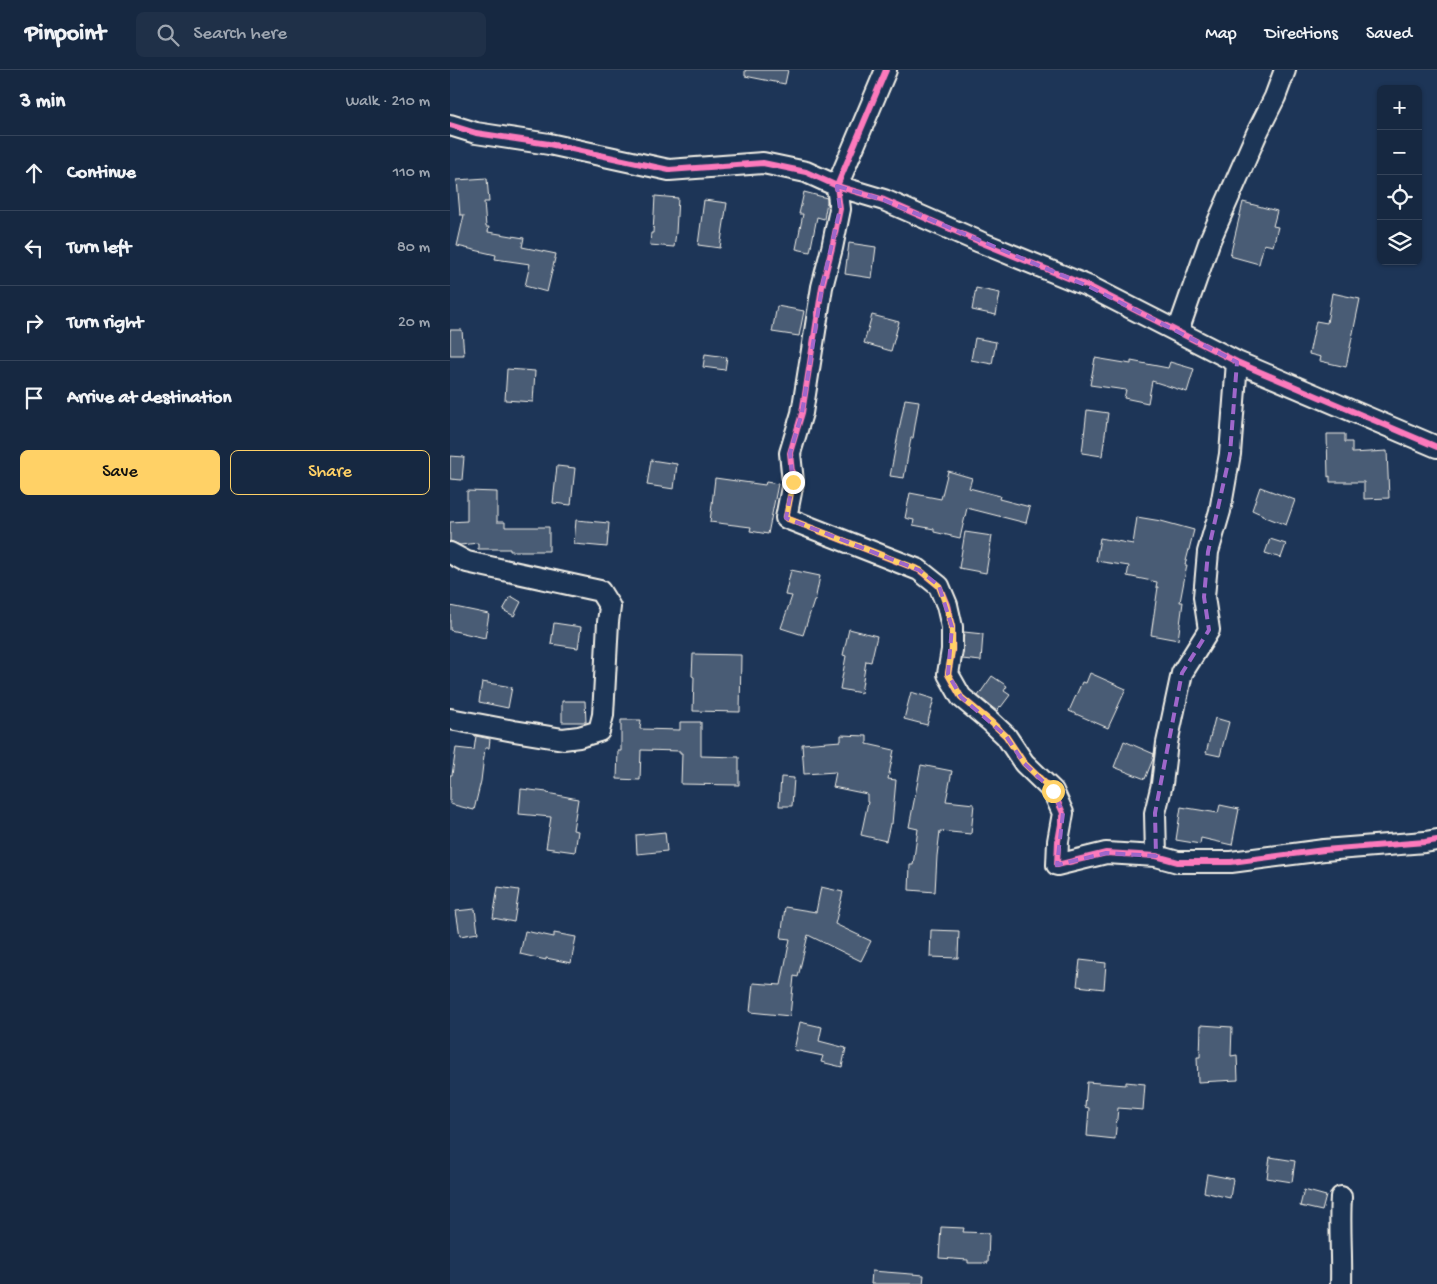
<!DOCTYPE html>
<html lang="en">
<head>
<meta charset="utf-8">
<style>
  :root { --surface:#162841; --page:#1f3048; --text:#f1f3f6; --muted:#9ea6b1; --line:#35445a; --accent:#ffd166 }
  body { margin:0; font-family:"Gochi Hand",sans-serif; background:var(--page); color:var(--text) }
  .controls { position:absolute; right:15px; top:15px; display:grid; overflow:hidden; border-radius:8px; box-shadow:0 1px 4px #0004 }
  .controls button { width:45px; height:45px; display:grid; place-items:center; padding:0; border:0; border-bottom:1px solid var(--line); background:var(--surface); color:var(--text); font:25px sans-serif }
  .stop { position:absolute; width:15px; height:15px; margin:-11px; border:4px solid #ffd166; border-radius:50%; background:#fff }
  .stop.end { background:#ffd166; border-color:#fff; box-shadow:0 1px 5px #0008 }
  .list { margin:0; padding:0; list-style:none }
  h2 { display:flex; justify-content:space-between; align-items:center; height:65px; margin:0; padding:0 20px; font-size:21px }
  h2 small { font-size:16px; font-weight:400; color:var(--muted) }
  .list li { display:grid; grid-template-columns:32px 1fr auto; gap:15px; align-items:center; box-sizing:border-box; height:75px; padding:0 20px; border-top:1px solid var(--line) }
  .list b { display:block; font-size:19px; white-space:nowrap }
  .list em { font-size:16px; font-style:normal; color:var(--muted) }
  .actions { display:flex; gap:10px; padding:15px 20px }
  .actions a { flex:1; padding:11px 0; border:1px solid var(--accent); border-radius:8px; text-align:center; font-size:18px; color:var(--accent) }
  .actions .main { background:var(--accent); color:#111 }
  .icon { flex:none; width:28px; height:28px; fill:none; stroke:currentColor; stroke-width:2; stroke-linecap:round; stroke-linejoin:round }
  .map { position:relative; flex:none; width:987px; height:1214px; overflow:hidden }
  header { display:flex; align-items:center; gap:30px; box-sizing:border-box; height:70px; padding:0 25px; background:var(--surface); border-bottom:1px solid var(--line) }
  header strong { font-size:24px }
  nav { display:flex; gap:28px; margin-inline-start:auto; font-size:18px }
  .search { width:350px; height:45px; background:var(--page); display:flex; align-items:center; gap:12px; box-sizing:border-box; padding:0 18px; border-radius:8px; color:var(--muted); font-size:19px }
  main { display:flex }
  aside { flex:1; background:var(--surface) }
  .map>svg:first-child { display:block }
</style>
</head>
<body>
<header>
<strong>Pinpoint</strong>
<div class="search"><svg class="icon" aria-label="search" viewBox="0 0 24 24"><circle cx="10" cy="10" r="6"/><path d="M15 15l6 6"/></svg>Search here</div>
<nav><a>Map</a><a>Directions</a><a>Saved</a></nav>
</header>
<main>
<aside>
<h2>3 min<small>Walk · 210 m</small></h2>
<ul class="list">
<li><svg class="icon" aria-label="ahead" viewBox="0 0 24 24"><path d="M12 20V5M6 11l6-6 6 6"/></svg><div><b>Continue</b></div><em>110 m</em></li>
<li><svg class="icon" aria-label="left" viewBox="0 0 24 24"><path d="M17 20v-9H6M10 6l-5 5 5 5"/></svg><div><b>Turn left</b></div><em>80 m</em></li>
<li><svg class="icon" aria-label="right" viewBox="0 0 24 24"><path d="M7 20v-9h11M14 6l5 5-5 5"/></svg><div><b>Turn right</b></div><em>20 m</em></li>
<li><svg class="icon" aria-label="arrive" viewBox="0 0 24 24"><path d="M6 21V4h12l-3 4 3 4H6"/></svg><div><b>Arrive at destination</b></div></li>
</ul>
<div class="actions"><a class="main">Save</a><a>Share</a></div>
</aside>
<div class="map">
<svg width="987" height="1214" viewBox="0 0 987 1214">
  <rect width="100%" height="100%" fill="#1d3557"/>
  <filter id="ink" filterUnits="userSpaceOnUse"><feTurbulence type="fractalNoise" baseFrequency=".02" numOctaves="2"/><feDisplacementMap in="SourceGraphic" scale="10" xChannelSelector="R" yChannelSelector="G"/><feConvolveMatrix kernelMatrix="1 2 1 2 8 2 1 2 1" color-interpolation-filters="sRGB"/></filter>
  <g filter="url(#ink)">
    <path fill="#485b74" stroke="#f4f1e8" d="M 295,0 L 338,0 L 335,14 L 295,6 Z
      M 37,108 L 39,132 L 34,132 L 36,157 L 39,157 L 38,162 L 74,168 L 72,177 L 106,184 L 97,222 L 75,216 L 80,194 L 45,189 L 46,185 L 7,176 L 14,145 L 10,145 L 7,110 Z
      M 354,122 L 377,128 L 377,132 L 374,149 L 367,147 L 360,182 L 346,179 L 353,144 L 349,144 Z
      M 205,126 L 228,128 L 226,163 L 224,177 L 200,175 L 201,163 L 203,163 Z
      M 254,130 L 277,133 L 270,178 L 248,175 Z
      M 793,132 L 827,141 L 823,156 L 828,157 L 823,176 L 814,174 L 809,194 L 780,186 Z
      M 399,173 L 426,177 L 422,208 L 395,204 Z
      M 526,218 L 550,223 L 546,245 L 522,240 Z
      M 882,223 L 910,229 L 896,297 L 870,291 L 871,287 L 859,284 L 866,251 L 877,253 Z
      M 327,236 L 354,241 L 349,266 L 322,262 Z
      M 422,245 L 449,252 L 441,281 L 414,273 Z
      M 0,260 L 12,260 L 14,285 L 0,285 Z
      M 525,268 L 546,272 L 542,294 L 521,290 Z
      M 255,284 L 277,287 L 275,300 L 253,297 Z
      M 645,288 L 681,294 L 681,291 L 718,298 L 720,292 L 744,299 L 737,322 L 702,311 L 698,333 L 674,328 L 676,320 L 640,315 Z
      M 57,299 L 85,301 L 83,332 L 55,330 Z
      M 455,329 L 469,331 L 463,368 L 461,368 L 454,408 L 440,406 Z
      M 637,340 L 658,343 L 652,386 L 632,383 Z
      M 877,364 L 895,364 L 895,372 L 902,372 L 902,383 L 937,381 L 939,428 L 914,429 L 914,412 L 880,412 L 880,406 L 878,407 Z
      M 0,386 L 14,387 L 12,410 L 0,409 Z
      M 201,390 L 227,394 L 224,419 L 197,415 Z
      M 107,396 L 125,398 L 121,435 L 103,433 Z
      M 498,401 L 522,408 L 519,418 L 550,426 L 549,429 L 580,437 L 576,453 L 517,438 L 510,468 L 484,462 L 484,459 L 463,455 L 464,450 L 455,448 L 460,423 L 491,429 Z
      M 265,408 L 315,415 L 316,412 L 328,414 L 318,464 L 300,461 L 301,457 L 260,452 Z
      M 810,417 L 845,430 L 836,455 L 813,446 L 813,445 L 802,440 Z
      M 17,421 L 47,422 L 47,452 L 55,452 L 55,457 L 99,457 L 99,481 L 60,481 L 60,479 L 28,479 L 28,473 L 10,475 L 0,471 L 0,452 L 17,451 Z
      M 687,447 L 711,451 L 744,460 L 735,495 L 737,495 L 730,532 L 733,532 L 728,570 L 701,565 L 708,517 L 706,517 L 707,512 L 677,506 L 679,496 L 646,491 L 650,468 L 683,474 Z
      M 126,450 L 159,453 L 157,477 L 124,474 Z
      M 515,462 L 542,466 L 536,503 L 509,498 Z
      M 820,469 L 836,474 L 831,488 L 815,483 Z
      M 341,500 L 370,506 L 365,531 L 364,531 L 353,565 L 331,558 L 342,526 L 335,525 Z
      M 61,526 L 71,532 L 64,546 L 53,540 Z
      M 0,536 L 39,544 L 35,568 L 0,560 Z
      M 104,553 L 131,557 L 128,578 L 101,574 Z
      M 399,559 L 427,566 L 421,592 L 416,591 L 411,623 L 390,619 L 396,586 L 393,585 Z
      M 514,562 L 533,564 L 531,591 L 512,589 Z
      M 243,584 L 291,585 L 290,642 L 243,641 L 244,607 L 242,606 Z
      M 640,603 L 676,619 L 658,658 L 619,641 L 632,612 L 636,613 Z
      M 542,606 L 557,616 L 554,621 L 560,625 L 551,637 L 550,636 L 547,641 L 528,626 Z
      M 32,612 L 62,617 L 58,638 L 29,632 Z
      M 461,622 L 484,629 L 477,655 L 454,649 Z
      M 112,631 L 135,631 L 136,652 L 112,652 Z
      M 765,648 L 779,652 L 770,686 L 756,683 Z
      M 171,650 L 191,650 L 190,659 L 230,660 L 230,652 L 251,652 L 251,686 L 289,687 L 289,715 L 231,714 L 232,683 L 230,683 L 230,681 L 191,680 L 190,710 L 167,709 L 168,681 L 171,681 Z
      M 391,665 L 417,666 L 417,674 L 444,680 L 438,709 L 446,710 L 442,754 L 440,754 L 436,771 L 411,765 L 418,732 L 417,732 L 417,724 L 383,717 L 386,702 L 354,704 L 352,674 L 391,671 Z
      M 26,666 L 40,669 L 39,678 L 35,678 L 31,711 L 24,740 L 0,734 L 0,705 L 2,705 L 6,678 L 24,680 Z
      M 674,671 L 704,684 L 703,689 L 695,709 L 664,697 Z
      M 471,695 L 502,701 L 496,731 L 524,734 L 521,764 L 490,761 L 487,786 L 485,822 L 459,820 L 460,795 L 463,795 L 468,759 L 459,757 Z
      M 331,707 L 344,708 L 342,736 L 329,736 Z
      M 71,719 L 97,722 L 97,723 L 128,729 L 123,760 L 128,761 L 125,782 L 96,778 L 101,747 L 69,744 Z
      M 770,735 L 789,739 L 782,775 L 751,768 L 750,774 L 726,770 L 731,737 L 768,743 Z
      M 215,762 L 217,781 L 187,784 L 186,765 Z
      M 48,817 L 69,820 L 64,852 L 43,848 Z
      M 371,817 L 393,822 L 385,854 L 421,871 L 411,891 L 358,865 L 348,907 L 344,906 L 340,946 L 300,942 L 303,913 L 331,915 L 340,869 L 331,868 L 335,837 L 366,842 Z
      M 25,839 L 28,863 L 10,866 L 6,841 Z
      M 481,860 L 509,861 L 508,888 L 480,887 Z
      M 75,861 L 104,867 L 104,863 L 126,867 L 121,893 L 96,888 L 96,890 L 70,884 Z
      M 630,890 L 656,893 L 654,919 L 627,916 Z
      M 350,952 L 372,957 L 369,971 L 396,978 L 392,997 L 371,992 L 373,986 L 344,980 Z
      M 751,955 L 782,957 L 781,986 L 787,985 L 788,1010 L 748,1012 L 747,987 L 750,987 Z
      M 637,1012 L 676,1015 L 676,1012 L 695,1014 L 693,1040 L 668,1038 L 665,1069 L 637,1066 L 639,1038 L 635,1037 Z
      M 820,1087 L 845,1091 L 842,1112 L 817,1108 Z
      M 757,1104 L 783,1109 L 780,1128 L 754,1122 Z
      M 854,1120 L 876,1126 L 872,1141 L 850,1136 Z
      M 491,1157 L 514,1158 L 513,1162 L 539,1163 L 538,1193 L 518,1193 L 518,1190 L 489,1188 Z
      M 422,1201 L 474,1205 L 473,1214 L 421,1214 Z"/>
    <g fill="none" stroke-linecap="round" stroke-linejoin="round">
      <defs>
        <path id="minor" d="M 436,0 L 387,116 L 390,139 L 382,178 L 372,217 L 352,343 L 340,383 L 343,412 L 336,448 L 469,500 L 489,516 L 497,535 L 502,557 L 502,580 L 498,604 L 511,627 L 540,651 L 556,666 L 574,693 L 603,721 L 613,743 L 608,771 L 607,795 L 656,783 L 706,786 L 728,792 L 781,792 L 874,780 L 975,772 L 987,770
          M 0,55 L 26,63 L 99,74 L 219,100 L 313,93 L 356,102 L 387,116 L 434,130 L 530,172 L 640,217 L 787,292 L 987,377
          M 728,261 L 760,170 L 807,63 L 825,27 L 835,0
          M 0,483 L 17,492 L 150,521 L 160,537 L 158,552 L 153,645 L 149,661 L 129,667 L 113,669 L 64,661 L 0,649
          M 706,786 L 705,743 L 712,714 L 717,673 L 732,603 L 759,560 L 754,527 L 758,482 L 770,441 L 780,384 L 787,292
          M 891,1214 C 892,1185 889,1156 891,1127"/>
      </defs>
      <use href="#minor" stroke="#f4f1e8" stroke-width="24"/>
      <use href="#minor" stroke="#1d3557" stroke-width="20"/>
      <defs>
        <path id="cycleway" d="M 436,0 L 387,116 L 390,139 L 382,178 L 372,217 L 352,343 L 340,383 L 343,412 L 336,448 L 469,500 L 489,516 L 497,535 L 502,557 L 502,580 L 498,604 L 511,627 L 540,651 L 556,666 L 574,693 L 603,721 L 613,743 L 608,771 L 607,795 L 656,783 L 706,786 L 728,792 L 781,792 L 874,780 L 975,772 L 987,770
          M 0,55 L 26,63 L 99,74 L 219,100 L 313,93 L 356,102 L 387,116 L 434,130 L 530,172 L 640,217 L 787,292 L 987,377"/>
      </defs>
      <use href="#cycleway" stroke="#1d3557" stroke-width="9"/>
      <use href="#cycleway" stroke="#fd7abc" stroke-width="6"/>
    </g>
  </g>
  <g fill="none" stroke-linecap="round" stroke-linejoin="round" filter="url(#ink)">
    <path stroke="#ffd166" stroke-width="6" d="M 343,412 L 336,448 L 470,500 L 489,516 L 496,535 L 502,557 L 502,580 L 498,604 L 511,627 L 540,651 L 556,666 L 574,693 L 603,721"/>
  </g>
  <path fill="none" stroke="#9f67cb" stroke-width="4" stroke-dasharray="10 6" stroke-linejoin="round" d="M 387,116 L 434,130 L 640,217 L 787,292 L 780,384 L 758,482 L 754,527 L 759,560 L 732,603 L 705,743 L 706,786 L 656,783 L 607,795 L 613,743 L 603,721 L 574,693 L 556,666 L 511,627 L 498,604 L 502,557 L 489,516 L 469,500 L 336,448 L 343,412 L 340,383 L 352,343 L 372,217 L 390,139 Z"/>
</svg>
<div class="controls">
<button>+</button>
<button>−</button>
<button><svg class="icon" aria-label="locate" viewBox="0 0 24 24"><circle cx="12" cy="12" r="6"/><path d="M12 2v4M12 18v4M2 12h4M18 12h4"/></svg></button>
<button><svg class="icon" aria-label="layers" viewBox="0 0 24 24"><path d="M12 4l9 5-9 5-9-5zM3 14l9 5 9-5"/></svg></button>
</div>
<div class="stop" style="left:603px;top:721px"></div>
<div class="stop end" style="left:343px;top:412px"></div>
</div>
</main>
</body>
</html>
